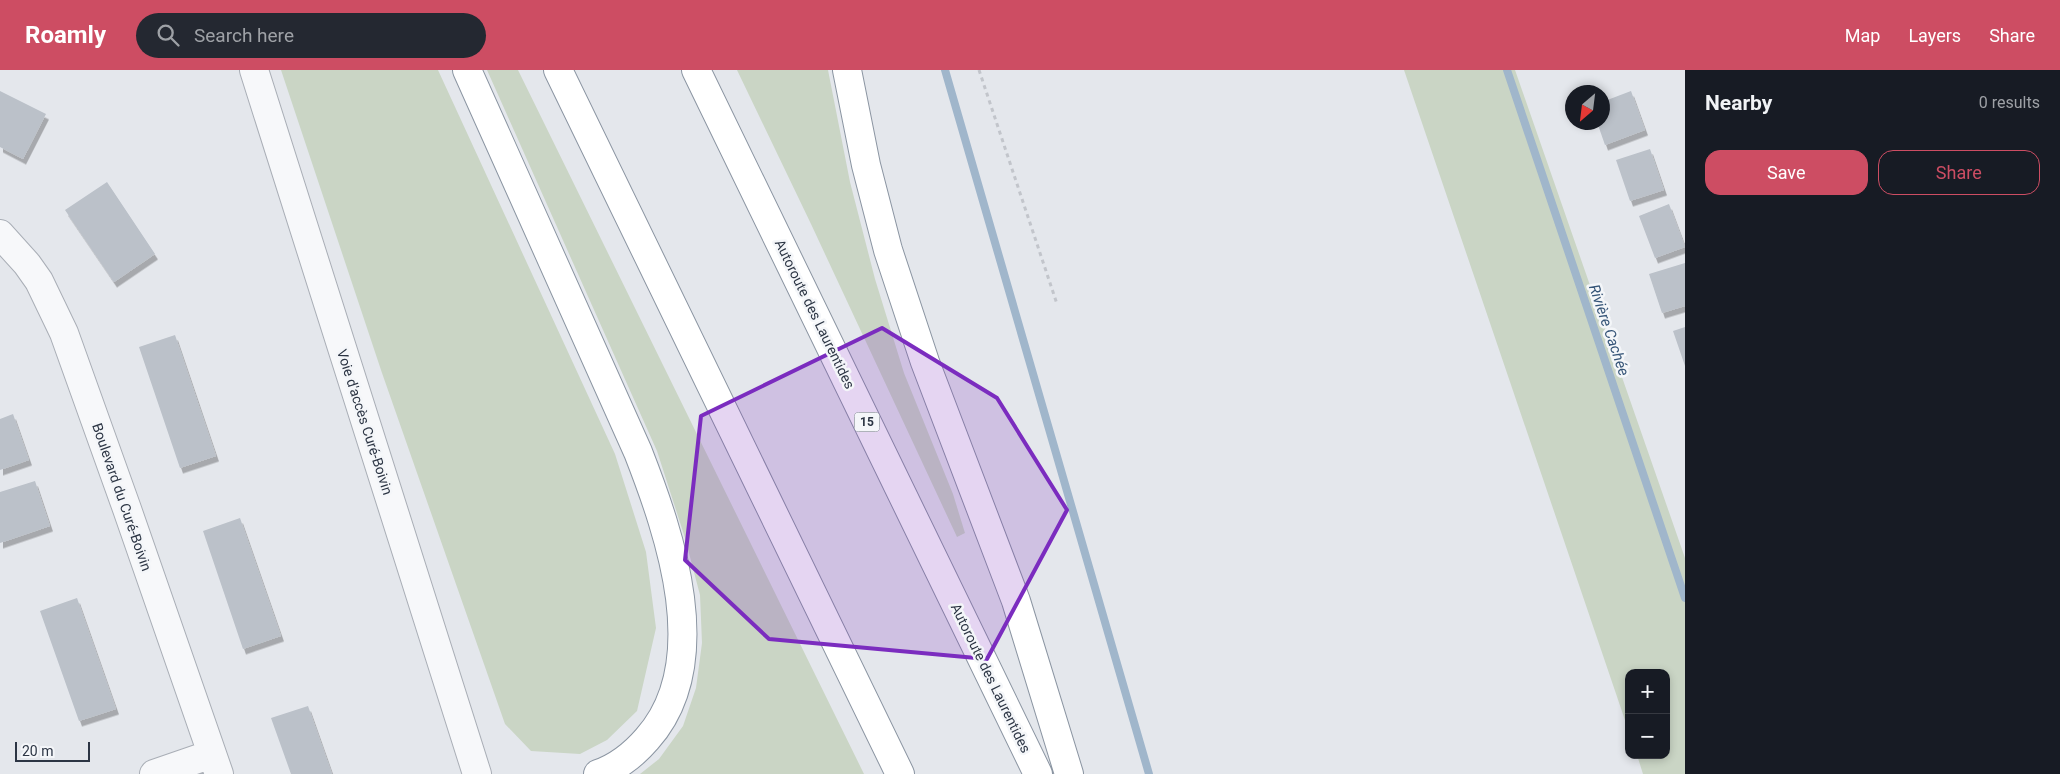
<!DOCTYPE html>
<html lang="en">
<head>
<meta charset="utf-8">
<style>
  :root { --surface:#171b24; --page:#242831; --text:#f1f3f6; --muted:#9ea1a6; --line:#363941; --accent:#cd4d63 }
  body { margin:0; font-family:Roboto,sans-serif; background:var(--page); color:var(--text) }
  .controls { position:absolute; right:15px; bottom:15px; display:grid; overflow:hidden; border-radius:10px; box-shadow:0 2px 8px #0003 }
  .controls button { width:45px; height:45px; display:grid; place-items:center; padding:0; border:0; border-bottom:1px solid var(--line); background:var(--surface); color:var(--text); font:25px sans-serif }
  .compass { position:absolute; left:1565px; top:15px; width:45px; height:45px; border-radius:50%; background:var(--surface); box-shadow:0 2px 8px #0003; rotate:208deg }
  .scale { position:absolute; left:15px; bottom:12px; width:75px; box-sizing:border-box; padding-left:5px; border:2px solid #2c3544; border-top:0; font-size:14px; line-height:18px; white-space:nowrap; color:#2c3544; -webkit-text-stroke:4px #f4f6f9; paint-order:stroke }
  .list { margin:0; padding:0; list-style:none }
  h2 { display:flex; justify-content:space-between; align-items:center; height:65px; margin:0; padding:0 20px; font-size:21px }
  h2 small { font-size:16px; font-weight:400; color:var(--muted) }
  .actions { display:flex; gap:10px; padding:15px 20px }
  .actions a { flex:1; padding:11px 0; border:1px solid var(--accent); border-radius:15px; text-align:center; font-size:18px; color:var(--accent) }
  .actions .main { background:var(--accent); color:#fff }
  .icon { flex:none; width:28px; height:28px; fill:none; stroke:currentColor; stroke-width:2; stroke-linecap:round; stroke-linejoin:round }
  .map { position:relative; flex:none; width:1685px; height:704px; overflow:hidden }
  header { display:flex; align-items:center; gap:30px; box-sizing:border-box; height:70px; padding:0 25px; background:var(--accent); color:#fff }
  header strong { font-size:24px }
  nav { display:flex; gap:28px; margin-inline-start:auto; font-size:18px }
  .search { width:350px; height:45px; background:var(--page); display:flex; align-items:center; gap:12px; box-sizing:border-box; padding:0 18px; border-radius:28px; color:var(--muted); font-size:19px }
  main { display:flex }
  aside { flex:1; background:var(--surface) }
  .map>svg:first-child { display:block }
</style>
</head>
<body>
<header>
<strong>Roamly</strong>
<div class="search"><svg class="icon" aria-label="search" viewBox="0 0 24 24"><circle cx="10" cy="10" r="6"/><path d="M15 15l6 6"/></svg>Search here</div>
<nav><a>Map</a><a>Layers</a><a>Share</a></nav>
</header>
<main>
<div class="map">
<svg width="1685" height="704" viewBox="0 0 1685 704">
  <defs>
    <filter id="shadow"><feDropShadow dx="3" dy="5.5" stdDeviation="0" flood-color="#0004"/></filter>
  </defs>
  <rect width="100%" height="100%" fill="#e4e7ec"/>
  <path fill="#cad5c5" d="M 281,0 L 438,0 L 615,384 L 646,482 L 656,558 L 637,641 L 607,670 L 580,684 L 531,681 L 505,654 L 382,303 Z
    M 487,0 L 518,0 L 864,704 L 640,704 L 659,689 L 683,656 L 696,618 L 702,573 L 700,525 L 685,468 L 657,381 Z
    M 737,0 L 828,0 L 850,112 L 875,209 L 904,303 L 953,424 L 965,463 L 957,467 L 811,154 Z
    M 1404,0 L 1515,0 L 1685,488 L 1685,704 L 1643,704 L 1637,685 L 1666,685 L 1666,603 L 1629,603 L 1629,662 Z"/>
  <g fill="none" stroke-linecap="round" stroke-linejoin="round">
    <path stroke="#a0b6cb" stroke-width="8" d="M 945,0 L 1149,704
      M 1507,0 L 1685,528"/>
  </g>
  <path fill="#bbc1c9" filter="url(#shadow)" d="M 0,21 L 46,44 L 23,89 L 0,77 Z
    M 1631,21 L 1645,60 L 1605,75 L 1597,52 L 1602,52 L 1602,32 Z
    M 1650,79 L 1664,120 L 1630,131 L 1616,90 Z
    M 107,112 L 155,184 L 114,212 L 65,140 Z
    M 1669,134 L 1685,177 L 1655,188 L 1639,146 Z
    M 1685,193 L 1685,236 L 1662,243 L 1649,204 Z
    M 1685,257 L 1685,296 L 1673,261 Z
    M 175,265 L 216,386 L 180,398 L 139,277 Z
    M 13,344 L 29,390 L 0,400 L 0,349 Z
    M 35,411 L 50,456 L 0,473 L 0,422 Z
    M 240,448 L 281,566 L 243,579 L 203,461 Z
    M 77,528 L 116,639 L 79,651 L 40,541 Z
    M 308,636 L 332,704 L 291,704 L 271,648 Z"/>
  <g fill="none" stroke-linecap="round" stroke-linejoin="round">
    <defs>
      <path id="minor" d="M 254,0 L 477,704
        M 0,164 L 27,194 L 39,211 L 64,263 L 127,439 L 219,704
        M 154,704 L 212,684"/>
      <path id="highway" d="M 467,0 L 638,382 C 670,464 715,593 647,669 C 634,684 618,697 598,704
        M 558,0 L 900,704
        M 696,0 L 1038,704
        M 847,0 L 866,95 L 888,180 L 925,292 L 1016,531 L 1069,704"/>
    </defs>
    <use href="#minor" stroke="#a9aeb6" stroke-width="30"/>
    <use href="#highway" stroke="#8b95a2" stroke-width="30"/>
    <path stroke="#c2c5cb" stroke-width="3" stroke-dasharray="4 4" stroke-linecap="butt" d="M 979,0 L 1057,234"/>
    <use href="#minor" stroke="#f7f8fa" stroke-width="28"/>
    <use href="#highway" stroke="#fff" stroke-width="28"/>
  </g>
  <path fill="#7b2cbf" fill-opacity="0.2" stroke="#7b2cbf" stroke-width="4" stroke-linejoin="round" d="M 882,258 L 997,328 L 1067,440 L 987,589 L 769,569 L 685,490 L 701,346 Z"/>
  <g text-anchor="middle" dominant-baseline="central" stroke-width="5" stroke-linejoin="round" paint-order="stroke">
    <rect fill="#f4f6f9" stroke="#686f7a" stroke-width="1" x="854.5" y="342.5" width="25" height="19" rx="4"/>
    <g font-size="12" font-weight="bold" fill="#2c3544">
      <text x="867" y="352">15</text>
    </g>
    <g font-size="14" fill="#2c3544" stroke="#f4f6f9">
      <text transform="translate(815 244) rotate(64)">Autoroute des Laurentides</text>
      <text transform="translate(365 352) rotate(72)">Voie d'accès Curé-Boivin</text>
      <text transform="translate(122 427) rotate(71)">Boulevard du Curé-Boivin</text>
      <text transform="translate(991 608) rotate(64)">Autoroute des Laurentides</text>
    </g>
    <g font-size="15" font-style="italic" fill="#365578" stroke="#f4f6f9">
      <text transform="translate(1609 260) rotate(71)">Rivière Cachée</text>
    </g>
  </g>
</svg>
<div class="controls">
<button>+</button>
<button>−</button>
</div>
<svg class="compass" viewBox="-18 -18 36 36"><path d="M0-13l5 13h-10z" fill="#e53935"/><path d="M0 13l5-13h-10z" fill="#9ea1a6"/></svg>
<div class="scale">20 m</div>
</div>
<aside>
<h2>Nearby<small>0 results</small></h2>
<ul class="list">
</ul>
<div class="actions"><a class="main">Save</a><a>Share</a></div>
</aside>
</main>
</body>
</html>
